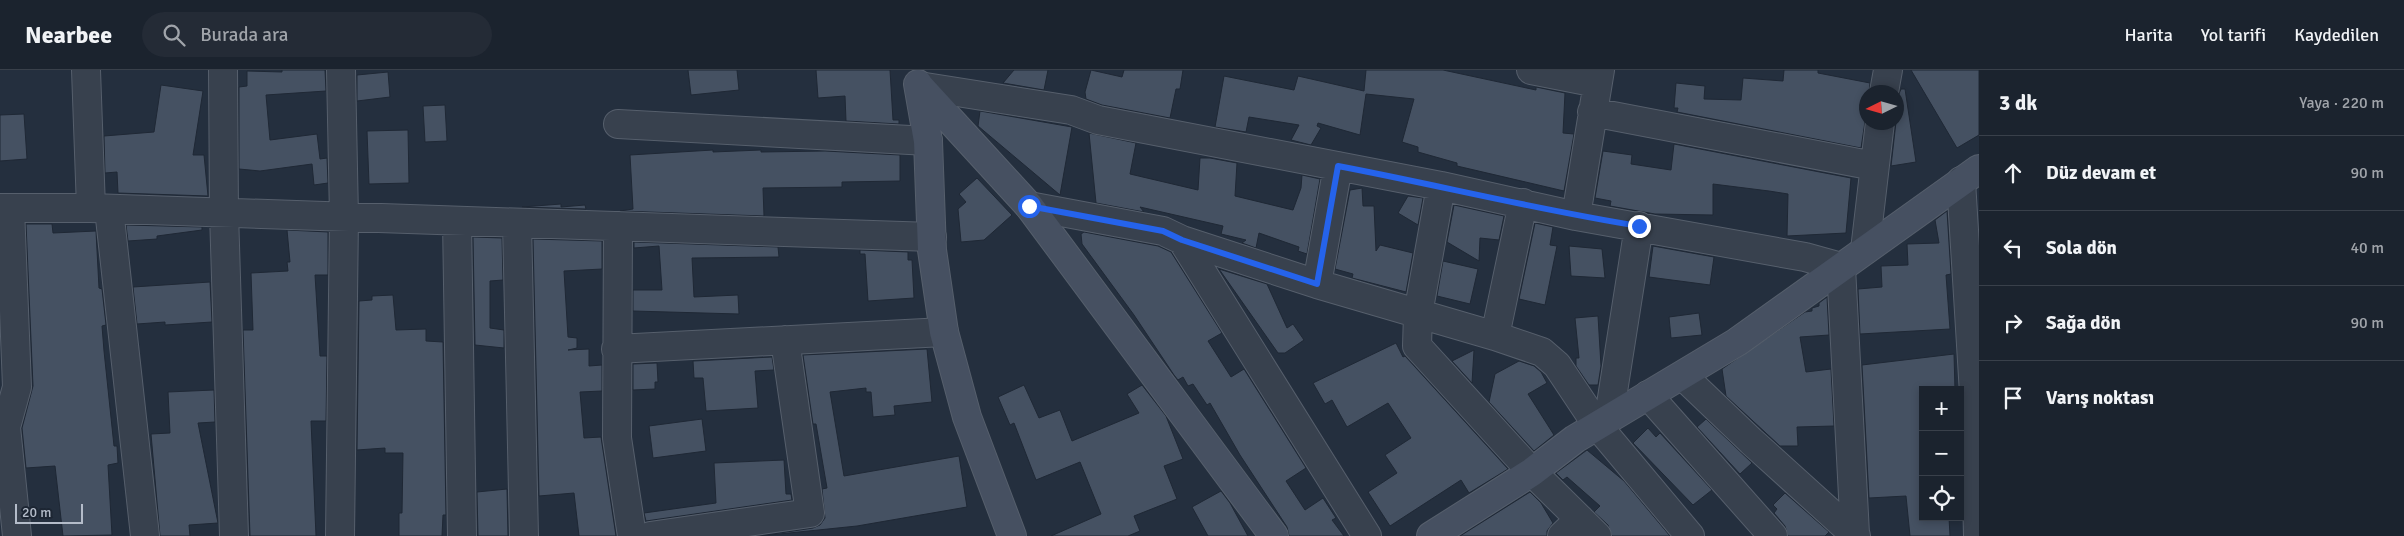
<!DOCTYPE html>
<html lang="tr">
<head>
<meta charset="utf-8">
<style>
  :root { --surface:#1b232e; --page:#242b36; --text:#f1f3f6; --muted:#a0a4aa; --line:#39404a }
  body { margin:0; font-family:Signika,sans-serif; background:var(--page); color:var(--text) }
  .controls { position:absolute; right:15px; bottom:15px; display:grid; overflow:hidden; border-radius:0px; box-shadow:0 2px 8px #0003 }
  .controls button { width:45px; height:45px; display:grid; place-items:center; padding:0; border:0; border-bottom:1px solid var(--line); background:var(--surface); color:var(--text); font:25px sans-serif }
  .compass { position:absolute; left:1859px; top:15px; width:45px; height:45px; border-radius:50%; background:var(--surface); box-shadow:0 2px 8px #0003; rotate:265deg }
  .scale { position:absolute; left:15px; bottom:12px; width:68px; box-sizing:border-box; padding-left:5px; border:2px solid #b4bcc9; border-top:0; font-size:14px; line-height:18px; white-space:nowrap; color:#b4bcc9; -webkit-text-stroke:4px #1d2633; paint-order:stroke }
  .stop { position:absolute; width:15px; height:15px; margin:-11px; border:4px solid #2563eb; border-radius:50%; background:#fff }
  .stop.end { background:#2563eb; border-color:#fff; box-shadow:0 1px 5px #0008 }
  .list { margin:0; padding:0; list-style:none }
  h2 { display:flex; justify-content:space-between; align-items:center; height:65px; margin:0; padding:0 20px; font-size:21px }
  h2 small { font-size:16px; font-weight:400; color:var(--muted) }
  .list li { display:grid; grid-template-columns:32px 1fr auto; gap:15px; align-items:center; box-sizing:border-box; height:75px; padding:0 20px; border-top:1px solid var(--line) }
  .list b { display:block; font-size:19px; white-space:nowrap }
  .list em { font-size:16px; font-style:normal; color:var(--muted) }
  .icon { flex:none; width:28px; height:28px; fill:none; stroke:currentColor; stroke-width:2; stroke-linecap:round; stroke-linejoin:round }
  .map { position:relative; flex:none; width:1979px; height:466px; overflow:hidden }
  header { display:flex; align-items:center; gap:30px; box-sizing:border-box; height:70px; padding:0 25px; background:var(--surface); border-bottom:1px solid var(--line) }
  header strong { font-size:24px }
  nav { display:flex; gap:28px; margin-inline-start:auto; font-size:18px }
  .search { width:350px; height:45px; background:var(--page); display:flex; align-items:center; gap:12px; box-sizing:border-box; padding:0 18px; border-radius:28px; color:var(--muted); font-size:19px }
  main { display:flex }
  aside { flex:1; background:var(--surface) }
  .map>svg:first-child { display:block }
</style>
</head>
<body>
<header>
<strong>Nearbee</strong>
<div class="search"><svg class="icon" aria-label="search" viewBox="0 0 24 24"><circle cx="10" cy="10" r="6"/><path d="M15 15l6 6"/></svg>Burada ara</div>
<nav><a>Harita</a><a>Yol tarifi</a><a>Kaydedilen</a></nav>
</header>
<main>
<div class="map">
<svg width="1979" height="466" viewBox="0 0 1979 466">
  <rect width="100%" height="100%" fill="#242f3e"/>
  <path fill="#455162" stroke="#1f2835" d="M 282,0 L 325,0 L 326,21 L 266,25 L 270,70 L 317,64 L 320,89 L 327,88 L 328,113 L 314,115 L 312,94 L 260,101 L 239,99 L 239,17 L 247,16 L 247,1 L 282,2 Z
    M 688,0 L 737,0 L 739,20 L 691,25 Z
    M 816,0 L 890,0 L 893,50 L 899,50 L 899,54 L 846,51 L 845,26 L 818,28 Z
    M 1014,0 L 1048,0 L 1044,20 L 1003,13 Z
    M 1091,0 L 1122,7 L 1124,0 L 1183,0 L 1180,19 L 1176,19 L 1170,48 L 1102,35 L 1086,29 L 1085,22 Z
    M 1366,0 L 1443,0 L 1536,20 L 1536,17 L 1565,23 L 1563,63 L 1574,64 L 1564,121 L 1457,96 L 1457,93 L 1418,82 L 1418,77 L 1402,72 L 1414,29 L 1366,24 L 1360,65 L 1318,53 L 1317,56 L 1321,58 L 1311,75 L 1291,70 L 1299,55 L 1249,47 L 1246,62 L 1215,57 L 1224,6 L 1294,20 L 1298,6 L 1364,21 Z
    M 1784,0 L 1818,0 L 1818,3 L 1870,13 L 1869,22 L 1866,22 L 1866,45 L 1861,78 L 1677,42 L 1678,38 L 1674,38 L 1676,13 L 1705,16 L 1704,29 L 1741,30 L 1743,8 L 1783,11 Z
    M 1911,0 L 1979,0 L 1979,65 L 1957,78 Z
    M 388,2 L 390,27 L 357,31 L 357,5 Z
    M 161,15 L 203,21 L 193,85 L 204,85 L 208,126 L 118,123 L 117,102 L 105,103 L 104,66 L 154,62 Z
    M 1901,19 L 1905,19 L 1916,92 L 1891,96 L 1896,52 L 1896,31 Z
    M 445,35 L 447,71 L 425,72 L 423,36 Z
    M 980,41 L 1072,57 L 1060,125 L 978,56 Z
    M 24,44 L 27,89 L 0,91 L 0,45 Z
    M 408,60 L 409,113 L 369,114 L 367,61 Z
    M 1089,63 L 1136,73 L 1130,104 L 1198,120 L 1200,88 L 1210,88 L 1237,93 L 1235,126 L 1293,140 L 1301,118 L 1302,105 L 1320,109 L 1307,184 L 1298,181 L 1299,177 L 1259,163 L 1256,178 L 1242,173 L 1246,170 L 1221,164 L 1223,156 L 1140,137 L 1144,142 L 1096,133 Z
    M 1674,74 L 1851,108 L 1846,163 L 1787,166 L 1788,124 L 1769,121 L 1713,114 L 1713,145 L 1655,144 L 1610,136 L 1611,131 L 1595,128 L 1603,81 L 1632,85 L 1631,94 L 1671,100 Z
    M 713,80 L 713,82 L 761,80 L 761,82 L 825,81 L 900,85 L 900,111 L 842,112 L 842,117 L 763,118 L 764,146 L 620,141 L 633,139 L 630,85 Z
    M 977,108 L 1012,145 L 984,170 L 961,172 L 958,139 L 966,132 L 959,124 Z
    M 1362,118 L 1363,136 L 1374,136 L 1376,181 L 1380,175 L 1413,183 L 1406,222 L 1352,208 L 1353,204 L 1335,199 L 1350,120 Z
    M 1408,126 L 1423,128 L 1418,155 L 1398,143 Z
    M 561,134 L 561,137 L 585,135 L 586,139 L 522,137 Z
    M 1454,135 L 1504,146 L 1499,170 L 1480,168 L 1479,191 L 1447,172 Z
    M 1947,141 L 1951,204 L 1946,205 L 1950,259 L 1860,264 L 1858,219 L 1882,217 L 1881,196 L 1908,195 L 1907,174 L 1939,173 L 1935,150 Z
    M 1535,153 L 1553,157 L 1550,175 L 1557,176 L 1545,235 L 1519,229 Z
    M 26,154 L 52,154 L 53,163 L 96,161 L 99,218 L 102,219 L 106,255 L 102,256 L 104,281 L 114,376 L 117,376 L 118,393 L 108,395 L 112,465 L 63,466 L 55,396 L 26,398 L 22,358 L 33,316 Z
    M 126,155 L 202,157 L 202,160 L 157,166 L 157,169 L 128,171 Z
    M 287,160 L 328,162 L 328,205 L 315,205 L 320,286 L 327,286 L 326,351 L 311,351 L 316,466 L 250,466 L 243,260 L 253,260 L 251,203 L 288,201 L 287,192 L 290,192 Z
    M 1084,162 L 1158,176 L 1171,182 L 1222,263 L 1208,271 L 1231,307 L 1244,299 L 1306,398 L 1286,411 L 1305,440 L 1323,428 L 1336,448 L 1332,450 L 1344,466 L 1289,466 L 1287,457 L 1240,385 L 1210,333 L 1207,335 L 1193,314 L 1188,316 L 1183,307 L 1178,310 L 1174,305 L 1134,245 L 1082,174 L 1081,164 Z
    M 473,167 L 502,168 L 503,210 L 490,211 L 490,258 L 504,260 L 504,278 L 475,275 Z
    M 533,169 L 602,171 L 602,199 L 564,201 L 568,267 L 577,268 L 577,278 L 568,280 L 589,279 L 589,296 L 602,295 L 602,321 L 580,322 L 584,368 L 601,367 L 616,466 L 579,466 L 574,423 L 539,426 Z
    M 634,172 L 778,177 L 779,187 L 692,188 L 694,227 L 738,225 L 739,244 L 633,241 L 633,220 L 662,220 L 659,176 L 634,178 Z
    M 1569,176 L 1602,179 L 1605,208 L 1571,206 Z
    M 1653,176 L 1714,187 L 1710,215 L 1649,207 Z
    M 860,180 L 908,182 L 908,190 L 912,190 L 914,228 L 868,231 L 865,184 L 860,184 Z
    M 1443,191 L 1478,199 L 1470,234 L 1437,226 Z
    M 1219,199 L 1267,214 L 1287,258 L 1293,254 L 1304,270 L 1285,283 L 1278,283 Z
    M 210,212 L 212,252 L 165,255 L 165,252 L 137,254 L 133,217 Z
    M 393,225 L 396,260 L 426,259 L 426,271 L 443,272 L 446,445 L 443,445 L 442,466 L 399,466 L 399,443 L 402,443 L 403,383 L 385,383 L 385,378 L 357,380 L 359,231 L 372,230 L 372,226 Z
    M 1827,227 L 1829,265 L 1800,267 L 1806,302 L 1831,299 L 1834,356 L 1797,357 L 1798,376 L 1780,376 L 1726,326 L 1722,299 L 1805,242 L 1812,241 L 1812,238 L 1819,236 L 1819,233 Z
    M 1699,243 L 1702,265 L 1671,268 L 1669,247 Z
    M 1598,246 L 1601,296 L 1598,315 L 1589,315 L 1576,296 L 1576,288 L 1579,288 L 1575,248 Z
    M 1396,273 L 1403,287 L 1405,286 L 1508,399 L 1469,423 L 1461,410 L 1390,456 L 1368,422 L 1397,403 L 1385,385 L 1411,368 L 1388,333 L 1347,357 L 1332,330 L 1325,334 L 1313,313 Z
    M 927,279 L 932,332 L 894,336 L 895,345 L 873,347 L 871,322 L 866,322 L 866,318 L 830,322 L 844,406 L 959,386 L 967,437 L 857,456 L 760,466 L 813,458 L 820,455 L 825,448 L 822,419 L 827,418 L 816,354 L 813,354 L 803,285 Z
    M 1474,280 L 1472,313 L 1452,291 Z
    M 1954,284 L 1955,320 L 1923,320 L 1923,447 L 1949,447 L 1950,466 L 1910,466 L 1906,426 L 1869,428 L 1862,295 Z
    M 772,287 L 774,300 L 755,301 L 758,338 L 706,341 L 703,308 L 694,308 L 693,291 Z
    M 1519,291 L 1534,296 L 1541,302 L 1547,313 L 1528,324 L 1554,365 L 1534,381 L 1489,332 L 1495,304 Z
    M 657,293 L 658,312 L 655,312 L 655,319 L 633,320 L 633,294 Z
    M 1024,315 L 1039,348 L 1060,340 L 1072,371 L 1139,343 L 1127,324 L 1142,315 L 1166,346 L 1183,389 L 1164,396 L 1177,429 L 1134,446 L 1140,461 L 1128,466 L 1051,466 L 1101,444 L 1080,392 L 1036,410 L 1014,353 L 1010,355 L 998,327 Z
    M 214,320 L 215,352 L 198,353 L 218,453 L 189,455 L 190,466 L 160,466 L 151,364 L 170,363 L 168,322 Z
    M 702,349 L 706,381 L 653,388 L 649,356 Z
    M 1706,349 L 1752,393 L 1740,404 L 1697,357 Z
    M 1648,358 L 1656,367 L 1660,363 L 1712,420 L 1693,435 L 1633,373 Z
    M 1587,380 L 1624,411 L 1670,466 L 1612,466 L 1608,455 L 1594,442 L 1600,436 L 1567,407 L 1563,410 L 1556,403 Z
    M 784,390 L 786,424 L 791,424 L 792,430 L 646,451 L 644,443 L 716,433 L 714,393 Z
    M 507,419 L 508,466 L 478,466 L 477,422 Z
    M 1221,421 L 1230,433 L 1248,466 L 1208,466 L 1192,437 Z
    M 1530,422 L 1541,433 L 1553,453 L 1547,461 L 1547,466 L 1460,466 Z
    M 1785,423 L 1829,462 L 1825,466 L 1788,466 L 1785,456 L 1774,443 L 1777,439 L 1773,435 Z"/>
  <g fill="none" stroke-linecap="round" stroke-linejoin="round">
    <defs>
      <path id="street" d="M 86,0 L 91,138
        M 223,0 L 224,143 L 234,466
        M 1531,0 L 1597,13
        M 919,16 L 1071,40 L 1098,50 L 1441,116 L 1576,146 L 1805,187 L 1841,197 L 1855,464 L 1853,466
        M 1884,22 L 1888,0
        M 1592,42 L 1874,96
        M 618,54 L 928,71
        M 1961,111 L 1975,340 L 1978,466
        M 1441,116 L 1418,244 L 1417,276 L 1532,402 L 1597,466
        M 1029,136 L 1163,161 L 1182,170 L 1317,214 L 1495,266 L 1542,282 L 1557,295 L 1597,355 L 1690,466
        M 0,138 L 91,138 L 932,167
        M 10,138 L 17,317 L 6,357 L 17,466
        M 109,139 L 145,466
        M 1576,146 L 1600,0
        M 457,151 L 462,466
        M 517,153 L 524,466
        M 618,156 L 617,368 L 632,466
        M 1182,170 L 1367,466
        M 1865,180 L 1880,52
        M 1317,214 L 1338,96
        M 1495,266 L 1523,133
        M 616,279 L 944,262
        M 1683,306 L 1751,371 L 1856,466
        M 1648,325 L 1773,466
        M 1609,347 L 1639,156
        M 340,466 L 344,147 L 341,0
        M 650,466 L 810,443 L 785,270
        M 1562,466 L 1580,449"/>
      <path id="secondary" d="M 918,14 L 928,71 L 932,180 L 944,262 L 967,347 L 1012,466
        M 919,16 L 1029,136 L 1274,466
        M 1431,466 L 1532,402 L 1575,369 L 1737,272 L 1979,99"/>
    </defs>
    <use href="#street" stroke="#565f6c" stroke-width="30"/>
    <use href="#secondary" stroke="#565f6c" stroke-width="30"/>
    <use href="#street" stroke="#38414e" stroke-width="28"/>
    <use href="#secondary" stroke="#465061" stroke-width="28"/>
  </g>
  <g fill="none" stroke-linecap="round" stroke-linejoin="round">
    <path stroke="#2563eb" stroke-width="6" d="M 1029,136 L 1163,161 L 1182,170 L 1317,214 L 1338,96 C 1438,115 1538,140 1639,156"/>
  </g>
</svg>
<div class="controls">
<button>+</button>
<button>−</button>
<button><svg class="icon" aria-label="locate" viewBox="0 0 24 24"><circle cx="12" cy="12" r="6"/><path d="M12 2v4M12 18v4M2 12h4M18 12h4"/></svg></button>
</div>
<svg class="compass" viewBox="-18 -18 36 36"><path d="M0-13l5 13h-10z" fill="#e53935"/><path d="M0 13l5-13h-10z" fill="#a0a4aa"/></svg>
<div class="scale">20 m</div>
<div class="stop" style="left:1029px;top:136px"></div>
<div class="stop end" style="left:1639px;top:156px"></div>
</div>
<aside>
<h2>3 dk<small>Yaya · 220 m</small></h2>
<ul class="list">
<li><svg class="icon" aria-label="ahead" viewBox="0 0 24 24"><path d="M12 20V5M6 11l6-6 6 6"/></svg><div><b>Düz devam et</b></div><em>90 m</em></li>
<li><svg class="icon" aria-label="left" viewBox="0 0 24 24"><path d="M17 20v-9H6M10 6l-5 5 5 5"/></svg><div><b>Sola dön</b></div><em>40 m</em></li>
<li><svg class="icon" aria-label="right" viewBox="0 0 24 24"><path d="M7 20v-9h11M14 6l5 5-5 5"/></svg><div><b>Sağa dön</b></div><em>90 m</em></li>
<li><svg class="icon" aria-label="arrive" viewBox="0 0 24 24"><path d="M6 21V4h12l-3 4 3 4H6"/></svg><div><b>Varış noktası</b></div></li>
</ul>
</aside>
</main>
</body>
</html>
